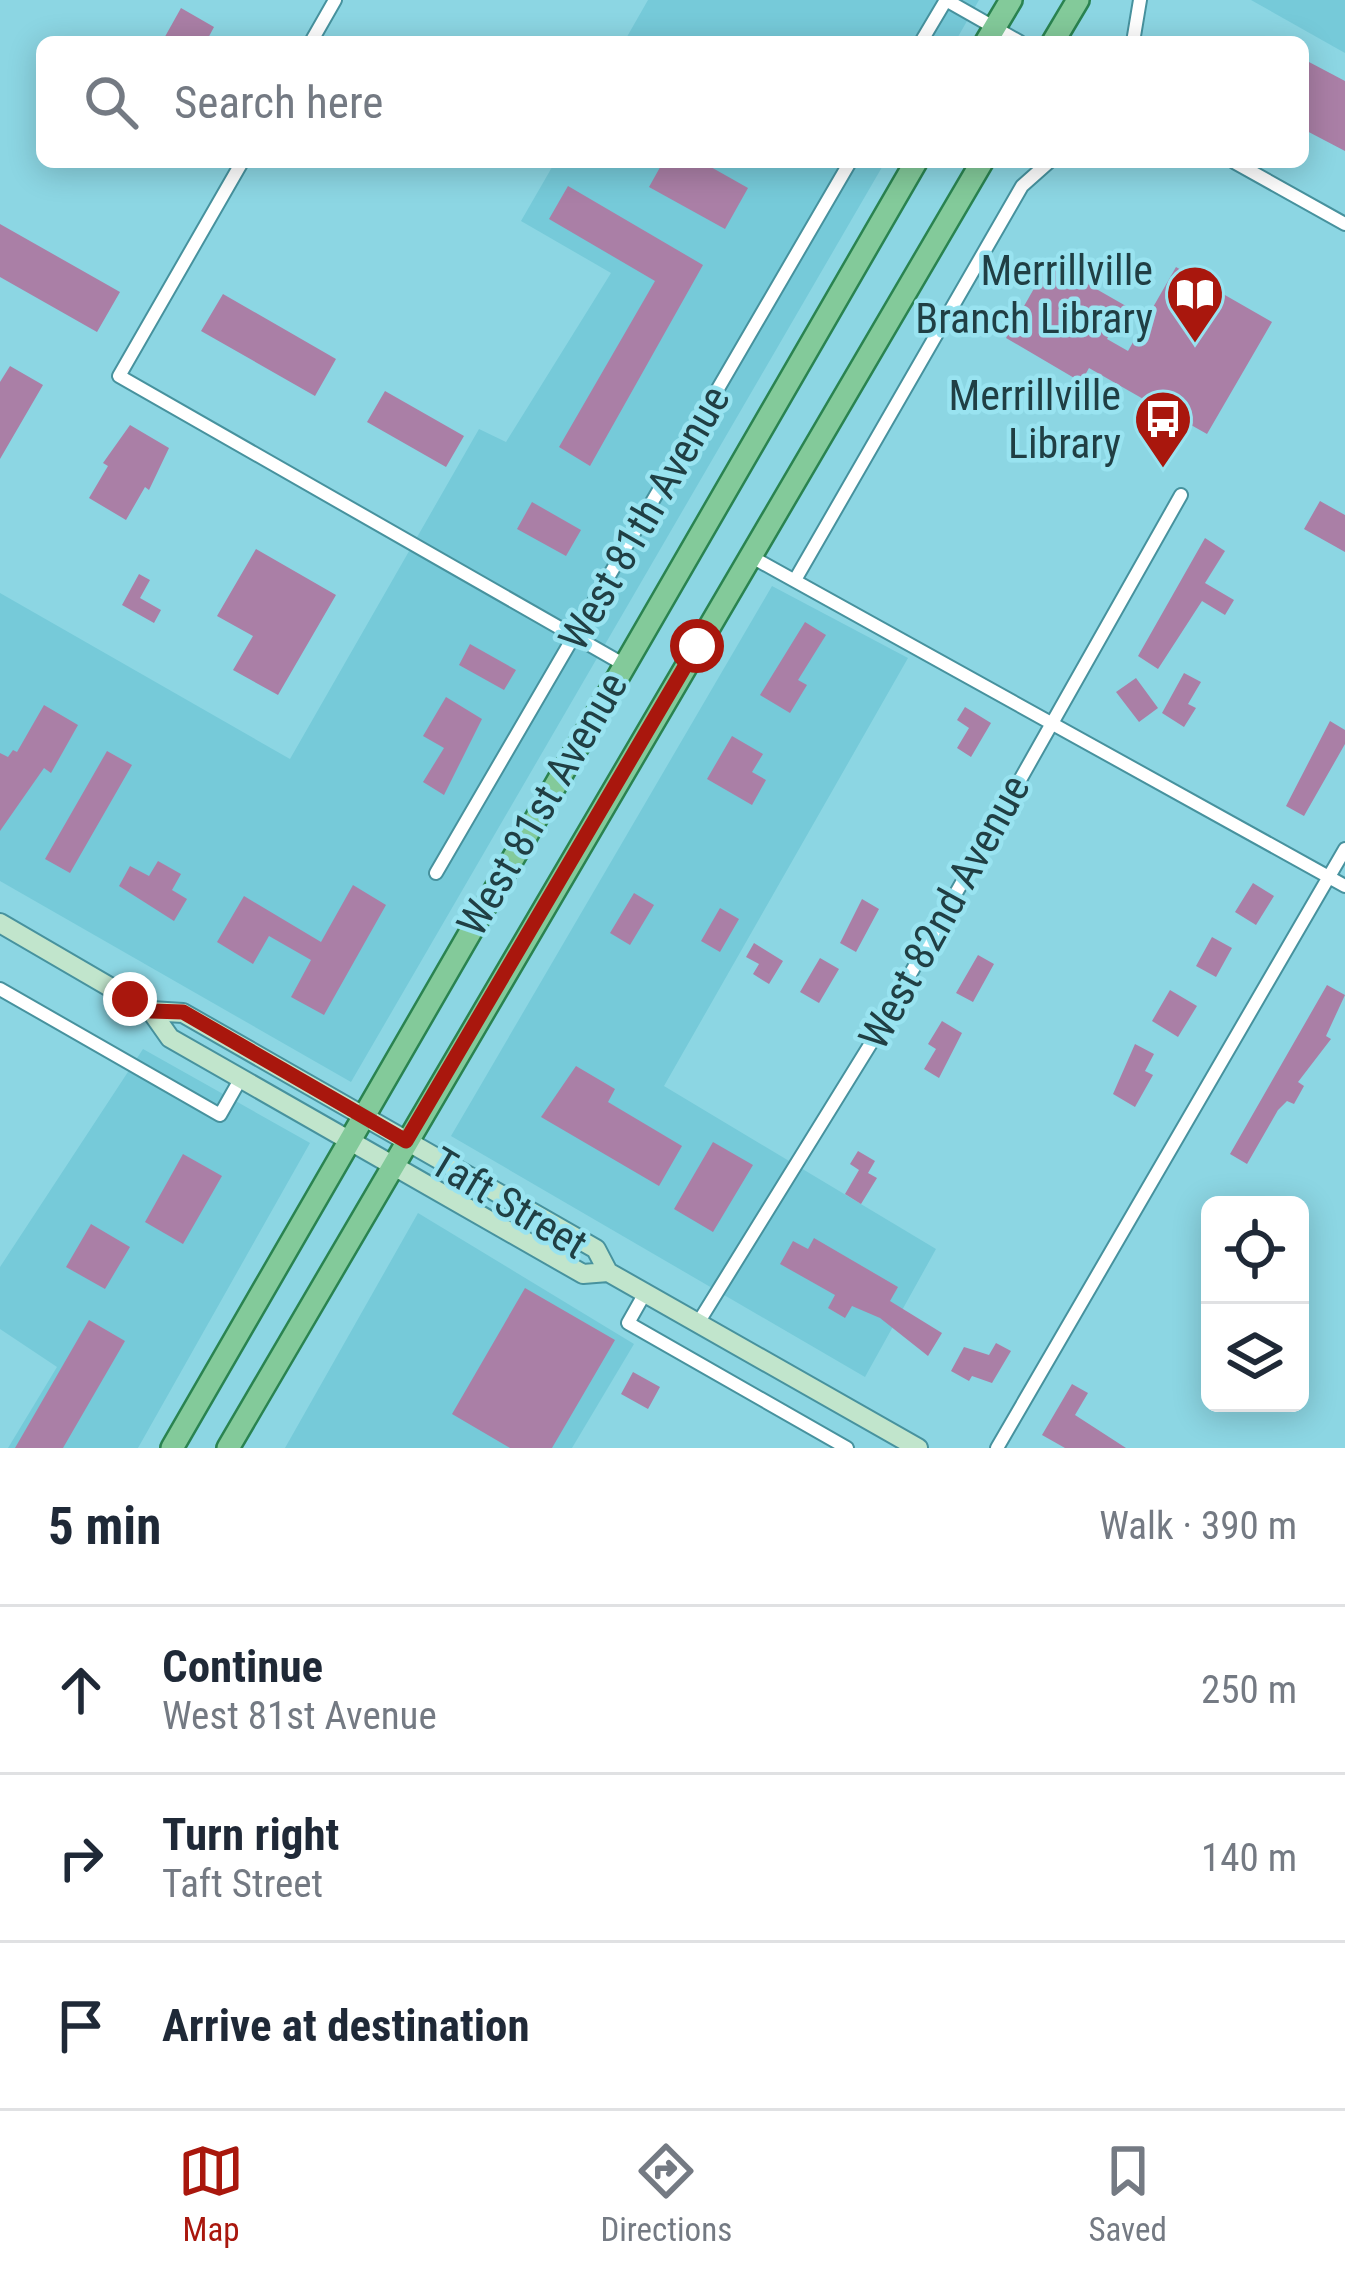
<!DOCTYPE html>
<html lang="en">
<head>
<meta charset="utf-8">
<style>
  :root { --surface:#fff; --page:#f6f6f7; --text:#1f2937; --muted:#747a83; --line:#e0e1e3; --accent:#a9170d }
  body { margin:0; font-family:"Roboto Condensed",sans-serif; background:var(--page); color:var(--text) }
  .controls { position:absolute; right:36px; bottom:36px; display:grid; overflow:hidden; border-radius:18px; box-shadow:0 6px 30px #0003 }
  .controls button { width:108px; height:108px; display:grid; place-items:center; padding:0; border:0; border-bottom:3px solid var(--line); background:var(--surface); color:var(--text); font:60px sans-serif }
  .stop { position:absolute; width:36px; height:36px; margin:-27px; border:9px solid #a9170d; border-radius:50%; background:#fff }
  .stop.end { background:#a9170d; border-color:#fff; box-shadow:0 3px 12px #0008 }
  .list { margin:0; padding:0; list-style:none }
  h2 { display:flex; justify-content:space-between; align-items:center; height:156px; margin:0; padding:0 48px; font-size:51px }
  h2 small { font-size:39px; font-weight:400; color:var(--muted) }
  .list li { display:grid; grid-template-columns:78px 1fr auto; gap:36px; align-items:center; box-sizing:border-box; height:168px; padding:0 48px; border-top:3px solid var(--line) }
  .list b { display:block; font-size:45px; white-space:nowrap }
  .list p { margin:0; font-size:39px; white-space:nowrap; color:var(--muted) }
  .list em { font-size:39px; font-style:normal; color:var(--muted) }
  .icon { flex:none; width:66px; height:66px; fill:none; stroke:currentColor; stroke-width:2; stroke-linecap:round; stroke-linejoin:round }
  .map { position:relative; flex:none; width:1345px; height:1448px; overflow:hidden }
  .search { position:absolute; background:var(--surface); box-shadow:0 6px 30px #0003; left:36px; right:36px; top:36px; height:132px; display:flex; align-items:center; gap:30px; box-sizing:border-box; padding:0 42px; border-radius:18px; color:var(--muted); font-size:45px }
  .sheet { height:660px; background:var(--surface) }
  nav { display:flex; justify-content:space-around; align-items:center; box-sizing:border-box; height:168px; border-top:3px solid var(--line); background:var(--surface); font-size:33px; color:var(--muted) }
  nav a { display:grid; justify-items:center; gap:6px }
  nav .on { color:var(--accent) }
  .map>svg:first-child { display:block }
</style>
</head>
<body>
<div class="map">
<svg width="1345" height="1448" viewBox="0 0 1345 1448">
  <rect width="100%" height="100%" fill="#8cd6e3"/>
  <path fill="#76cad9" d="M 648,0 L 979,0 L 955,42 L 624,42 Z
    M 1251,0 L 1345,0 L 1345,53 Z
    M 555,162 L 885,162 L 351,1082 L 0,881 L 0,593 L 290,759 L 479,429 L 506,442 L 611,273 L 521,221 Z
    M 772,586 L 908,658 L 664,1086 L 936,1249 L 865,1377 L 451,1136 Z
    M 143,1049 L 310,1143 L 138,1448 L 8,1448 L 57,1367 L 0,1329 L 0,1267 Z
    M 418,1213 L 634,1344 L 572,1448 L 285,1448 Z"/>
  <path fill="#aa7fa6" d="M 181,8 L 214,27 L 206,42 L 162,42 Z
    M 1309,62 L 1345,81 L 1345,151 L 1303,129 L 1303,74 Z
    M 663,162 L 702,162 L 748,188 L 725,229 L 649,187 Z
    M 568,186 L 703,265 L 590,466 L 559,447 L 655,281 L 549,219 Z
    M 0,224 L 120,292 L 97,332 L 0,277 Z
    M 1049,262 L 1126,306 L 1107,339 L 1128,351 L 1176,267 L 1272,322 L 1207,434 L 1159,407 L 1154,416 L 1141,408 L 1145,400 L 1089,368 L 1081,382 L 1006,338 Z
    M 223,294 L 336,359 L 315,396 L 201,331 Z
    M 10,366 L 43,385 L 0,459 L 0,382 Z
    M 385,391 L 464,436 L 446,467 L 367,422 Z
    M 130,425 L 169,448 L 149,490 L 145,487 L 126,520 L 89,498 L 108,466 L 103,463 Z
    M 1320,501 L 1345,515 L 1345,552 L 1304,529 Z
    M 532,502 L 581,530 L 566,556 L 517,529 Z
    M 1205,538 L 1225,551 L 1205,583 L 1234,600 L 1225,615 L 1202,601 L 1158,669 L 1138,656 Z
    M 256,549 L 336,595 L 278,695 L 233,670 L 253,636 L 217,616 Z
    M 139,574 L 150,580 L 140,598 L 161,610 L 154,623 L 122,605 Z
    M 805,622 L 826,635 L 798,680 L 807,685 L 790,713 L 760,695 Z
    M 470,644 L 516,670 L 504,690 L 459,665 Z
    M 1184,673 L 1201,682 L 1188,704 L 1196,708 L 1184,727 L 1162,713 Z
    M 1136,678 L 1158,708 L 1139,722 L 1116,692 Z
    M 446,697 L 482,719 L 444,795 L 423,782 L 444,748 L 423,736 Z
    M 44,705 L 78,725 L 51,773 L 44,768 L 0,831 L 0,753 L 8,757 L 13,750 L 17,752 Z
    M 965,707 L 991,723 L 971,757 L 957,748 L 969,728 L 957,720 Z
    M 1330,721 L 1345,730 L 1345,744 L 1304,816 L 1286,806 Z
    M 732,736 L 763,754 L 752,772 L 766,780 L 752,805 L 707,779 Z
    M 107,751 L 132,765 L 70,873 L 45,859 Z
    M 158,861 L 181,874 L 172,890 L 187,899 L 174,921 L 119,886 L 130,866 L 149,876 Z
    M 1253,883 L 1274,896 L 1256,925 L 1235,912 Z
    M 353,885 L 386,905 L 324,1015 L 291,997 L 311,960 L 269,936 L 253,964 L 217,942 L 244,896 L 321,942 Z
    M 634,893 L 654,905 L 630,945 L 610,933 Z
    M 862,899 L 879,909 L 856,952 L 840,943 Z
    M 720,908 L 739,919 L 720,952 L 701,941 Z
    M 1212,937 L 1232,948 L 1216,977 L 1196,966 Z
    M 754,943 L 783,961 L 769,984 L 753,974 L 759,964 L 746,957 Z
    M 978,955 L 994,964 L 973,1002 L 956,993 Z
    M 820,958 L 839,969 L 819,1003 L 800,992 Z
    M 1327,985 L 1345,995 L 1326,1036 L 1331,1039 L 1298,1082 L 1304,1086 L 1294,1104 L 1287,1101 L 1278,1110 L 1247,1164 L 1230,1154 Z
    M 1170,990 L 1197,1006 L 1178,1037 L 1152,1021 Z
    M 942,1021 L 962,1033 L 939,1078 L 924,1069 L 936,1049 L 928,1044 Z
    M 1135,1044 L 1154,1054 L 1145,1071 L 1153,1075 L 1135,1107 L 1113,1094 Z
    M 576,1066 L 615,1089 L 608,1102 L 682,1146 L 659,1186 L 541,1117 Z
    M 713,1142 L 753,1165 L 713,1232 L 674,1209 Z
    M 858,1151 L 875,1161 L 868,1173 L 877,1178 L 861,1204 L 845,1194 L 859,1170 L 850,1164 Z
    M 183,1154 L 222,1176 L 183,1244 L 145,1222 Z
    M 91,1224 L 130,1247 L 105,1289 L 66,1267 Z
    M 814,1238 L 898,1287 L 890,1301 L 942,1333 L 928,1356 L 880,1318 L 852,1306 L 845,1318 L 828,1308 L 835,1295 L 780,1264 L 793,1241 L 808,1249 Z
    M 525,1288 L 615,1340 L 552,1448 L 510,1448 L 452,1414 Z
    M 89,1320 L 125,1341 L 63,1448 L 15,1448 Z
    M 996,1343 L 1011,1351 L 992,1383 L 972,1376 L 969,1381 L 951,1371 L 964,1347 L 989,1355 Z
    M 633,1372 L 660,1387 L 648,1409 L 621,1394 Z
    M 1072,1384 L 1088,1393 L 1075,1415 L 1126,1448 L 1065,1448 L 1042,1435 Z"/>
  <g fill="none" stroke-linecap="round" stroke-linejoin="round">
    <defs>
      <path id="minor" d="M 946,0 L 1020,42
        M 311,42 L 335,0
        M 921,42 L 946,0
        M 1133,42 L 1140,0
        M 242,162 L 119,376 L 623,664
        M 1234,162 L 1345,224
        M 750,556 L 1345,886
        M 795,580 L 1022,186 L 1049,162
        M 436,873 L 850,162
        M 0,989 L 220,1115 L 241,1078
        M 645,1293 L 628,1323 L 847,1448
        M 698,1323 L 873,1040 L 1181,495
        M 997,1448 L 1345,849"/>
      <path id="secondary" d="M 0,923 L 151,1011 L 170,1038 L 583,1274 L 608,1272
        M 151,1011 L 183,1013 L 596,1249 L 608,1272 L 918,1448"/>
      <path id="primary" d="M 986,42 L 1011,0
        M 1053,42 L 1078,0
        M 172,1448 L 916,162
        M 228,1448 L 982,162"/>
    </defs>
    <use href="#minor" stroke="#47929e" stroke-width="16"/>
    <use href="#secondary" stroke="#47929e" stroke-width="22"/>
    <use href="#primary" stroke="#2a8350" stroke-width="26"/>
    <use href="#minor" stroke="#fff" stroke-width="12"/>
    <use href="#secondary" stroke="#c1e5cc" stroke-width="18"/>
    <use href="#primary" stroke="#83ca9a" stroke-width="21"/>
  </g>
  <g fill="none" stroke-linecap="round" stroke-linejoin="round">
    <path stroke="#a9170d" stroke-width="15" d="M 130,999 L 151,1011 L 183,1012 L 406,1141 L 697,646"/>
  </g>
  <defs>
    <symbol id="library-pin" viewBox="-11 -11 22 30"><path d="M0 17L-7.5 6A9.5 9.5 0 1 1 7.5 6Z" fill="#a9170d" stroke="#99e3f0"/><path d="M-6-4Q-3-5.5-.7-3.5V5Q-3 3-6 4ZM6-4Q3-5.5 .7-3.5V5Q3 3 6 4Z" fill="#fff"/></symbol>
    <symbol id="bus-pin" viewBox="-11 -11 22 30"><path d="M0 17L-7.5 6A9.5 9.5 0 1 1 7.5 6Z" fill="#a9170d" stroke="#99e3f0"/><path d="M-5-6H5V4H4V6H2V4H-2V6H-4V4H-5ZM-3.5-4V0h7V-4ZM-3.5 1.2v1.5H-2V1.2ZM2 1.2v1.5H3.5V1.2Z" fill="#fff"/></symbol>
  </defs>
  <g fill-rule="evenodd">
    <use href="#library-pin" x="1162" y="261" width="66" height="90"/>
    <use href="#bus-pin" x="1130" y="386" width="66" height="90"/>
  </g>
  <g text-anchor="middle" dominant-baseline="central" stroke-width="9" stroke-linejoin="round" paint-order="stroke">
    <g font-size="42" fill="#203f44" stroke="#99e3f0" text-anchor="end">
      <text x="1153" y="270">Merrillville<tspan x="1153" dy="48">Branch Library</tspan></text>
      <text x="1121" y="395">Merrillville<tspan x="1121" dy="48">Library</tspan></text>
    </g>
    <g font-size="42" fill="#203f44" stroke="#99e3f0">
      <text transform="translate(644 518) rotate(-60)">West 81th Avenue</text>
      <text transform="translate(542 804) rotate(-60)">West 81st Avenue</text>
      <text transform="translate(944 912) rotate(-61)">West 82nd Avenue</text>
      <text transform="translate(509 1203) rotate(31)">Taft Street</text>
    </g>
  </g>
</svg>
<div class="controls">
<button><svg class="icon" aria-label="locate" viewBox="0 0 24 24"><circle cx="12" cy="12" r="6"/><path d="M12 2v4M12 18v4M2 12h4M18 12h4"/></svg></button>
<button><svg class="icon" aria-label="layers" viewBox="0 0 24 24"><path d="M12 4l9 5-9 5-9-5zM3 14l9 5 9-5"/></svg></button>
</div>
<div class="stop" style="left:697px;top:646px"></div>
<div class="stop end" style="left:130px;top:999px"></div>
<div class="search"><svg class="icon" aria-label="search" viewBox="0 0 24 24"><circle cx="10" cy="10" r="6"/><path d="M15 15l6 6"/></svg>Search here</div>
</div>
<section class="sheet">
<h2>5 min<small>Walk · 390 m</small></h2>
<ul class="list">
<li><svg class="icon" aria-label="ahead" viewBox="0 0 24 24"><path d="M12 20V5M6 11l6-6 6 6"/></svg><div><b>Continue</b><p>West 81st Avenue</p></div><em>250 m</em></li>
<li><svg class="icon" aria-label="right" viewBox="0 0 24 24"><path d="M7 20v-9h11M14 6l5 5-5 5"/></svg><div><b>Turn right</b><p>Taft Street</p></div><em>140 m</em></li>
<li><svg class="icon" aria-label="arrive" viewBox="0 0 24 24"><path d="M6 21V4h12l-3 4 3 4H6"/></svg><div><b>Arrive at destination</b></div></li>
</ul>
</section>
<nav>
<a class="on"><svg class="icon" aria-label="map" viewBox="0 0 24 24"><path d="M3 6l6-2 6 2 6-2v14l-6 2-6-2-6 2zM9 4v14M15 6v14"/></svg>Map</a>
<a><svg class="icon" aria-label="directions" viewBox="0 0 24 24"><path d="M12 3l9 9-9 9-9-9zM9 14v-3h6M13 9l2 2-2 2"/></svg>Directions</a>
<a><svg class="icon" aria-label="saved" viewBox="0 0 24 24"><path d="M7 4h10v16l-5-4-5 4z"/></svg>Saved</a>
</nav>
</body>
</html>
